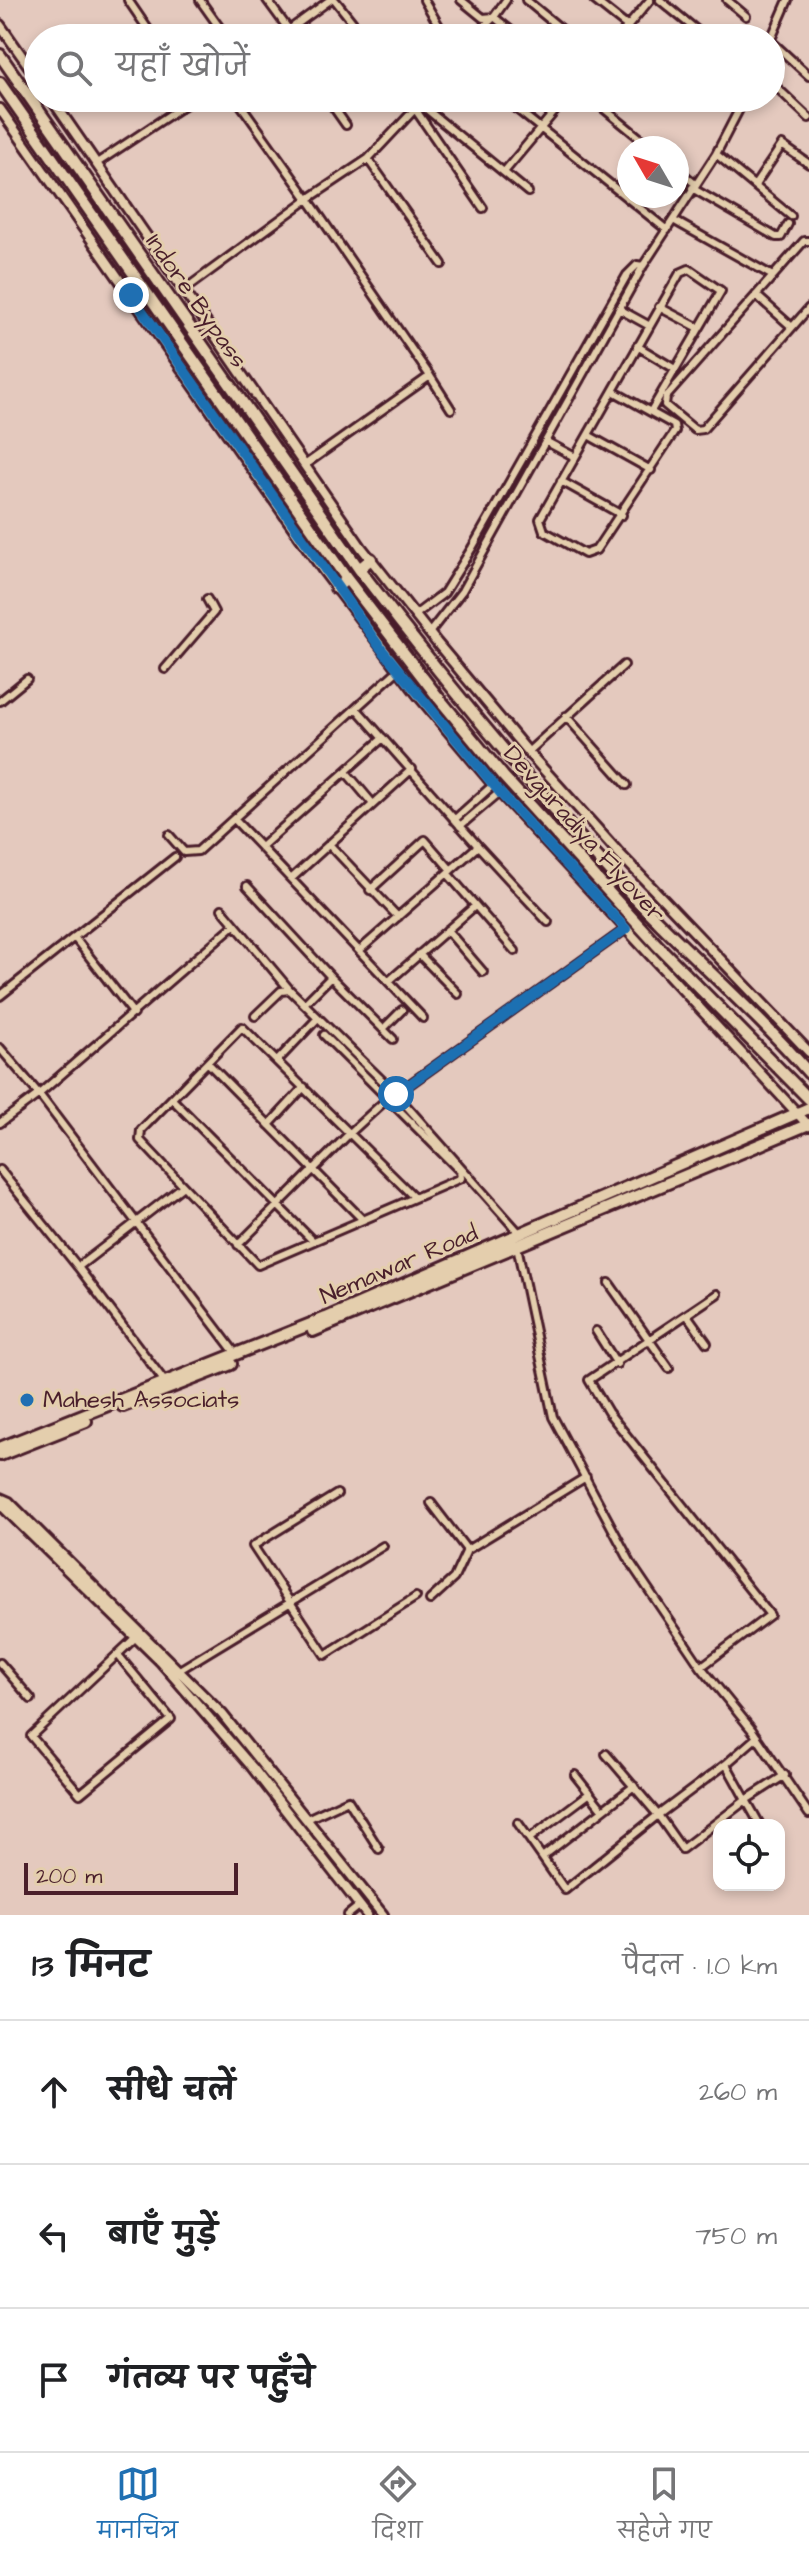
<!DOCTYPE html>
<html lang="hi">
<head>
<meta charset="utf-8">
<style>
  :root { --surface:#fff; --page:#f6f6f6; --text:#202124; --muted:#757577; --line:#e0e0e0; --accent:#1f6fb2 }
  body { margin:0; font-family:"Architects Daughter","Playpen Sans Deva",sans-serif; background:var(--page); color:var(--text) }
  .controls { position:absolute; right:24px; bottom:24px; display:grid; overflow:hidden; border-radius:16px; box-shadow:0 4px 12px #0003 }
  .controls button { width:72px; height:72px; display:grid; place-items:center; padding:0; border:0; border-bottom:2px solid var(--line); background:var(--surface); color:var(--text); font:40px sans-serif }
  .compass { position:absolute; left:617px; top:136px; width:72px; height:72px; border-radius:50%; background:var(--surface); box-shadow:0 4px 12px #0003; rotate:309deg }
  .scale { position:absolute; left:24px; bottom:20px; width:214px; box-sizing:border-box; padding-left:8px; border:4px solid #4a1f2b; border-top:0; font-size:22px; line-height:28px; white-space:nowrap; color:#4a1f2b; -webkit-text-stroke:6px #e4cead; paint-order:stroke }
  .stop { position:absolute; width:24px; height:24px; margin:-18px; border:6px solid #1f6fb2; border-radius:50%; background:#fff }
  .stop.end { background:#1f6fb2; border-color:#fff; box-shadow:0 2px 8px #0008 }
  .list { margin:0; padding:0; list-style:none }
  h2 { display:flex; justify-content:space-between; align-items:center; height:104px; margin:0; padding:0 32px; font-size:34px }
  h2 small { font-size:26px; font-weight:400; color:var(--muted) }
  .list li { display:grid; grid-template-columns:52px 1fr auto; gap:24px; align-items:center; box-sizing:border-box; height:144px; padding:0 32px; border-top:2px solid var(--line) }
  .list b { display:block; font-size:30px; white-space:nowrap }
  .list em { font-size:26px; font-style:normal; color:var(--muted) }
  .icon { flex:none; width:44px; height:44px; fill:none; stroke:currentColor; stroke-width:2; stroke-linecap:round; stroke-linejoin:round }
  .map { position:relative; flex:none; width:809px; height:1915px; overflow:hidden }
  .search { position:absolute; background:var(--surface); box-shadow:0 4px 12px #0003; left:24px; right:24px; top:24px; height:88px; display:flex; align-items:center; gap:20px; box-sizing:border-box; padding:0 28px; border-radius:44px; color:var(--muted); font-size:30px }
  .sheet { height:536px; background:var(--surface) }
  nav { display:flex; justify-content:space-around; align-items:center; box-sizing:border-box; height:112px; border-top:2px solid var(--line); background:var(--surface); font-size:22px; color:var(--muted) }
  nav a { display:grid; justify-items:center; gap:4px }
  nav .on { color:var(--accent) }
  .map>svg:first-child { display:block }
</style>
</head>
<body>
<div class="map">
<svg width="809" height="1915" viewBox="0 0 809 1915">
  <rect width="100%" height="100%" fill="#e4c9be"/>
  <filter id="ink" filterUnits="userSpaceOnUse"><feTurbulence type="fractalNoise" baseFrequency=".0125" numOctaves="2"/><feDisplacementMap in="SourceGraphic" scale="16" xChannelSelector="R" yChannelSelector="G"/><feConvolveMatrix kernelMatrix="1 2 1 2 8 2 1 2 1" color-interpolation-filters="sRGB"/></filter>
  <g filter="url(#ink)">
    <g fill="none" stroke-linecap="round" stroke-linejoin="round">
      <defs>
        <path id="minor" d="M 128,0 L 154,38
          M 200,0 L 227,38
          M 267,0 L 289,30
          M 335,0 L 365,38
          M 424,0 L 446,38
          M 461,0 L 483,18 L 494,17 L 506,0
          M 526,0 L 572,38
          M 594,0 L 628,27
          M 660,0 L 706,38
          M 727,0 L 746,16
          M 278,38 L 330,0
          M 472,38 L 494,17 L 520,38
          M 618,38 L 650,0
          M 771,39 L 788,0
          M 771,41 L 809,76
          M 771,82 L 809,118
          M 327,98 L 346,125
          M 407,98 L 415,109 L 425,108 L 528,192
          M 503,98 L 667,230
          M 591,98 L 652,148
          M 415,109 L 423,98
          M 716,154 L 791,216
          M 97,163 L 195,98
          M 677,169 L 694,183
          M 504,172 L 566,98
          M 755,185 L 782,145 L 809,164
          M 692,188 L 776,237 L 781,237 L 788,224
          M 673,220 L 771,275
          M 809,241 L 804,241 L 666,397 L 665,405 L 695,430 L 703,429 L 809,308
          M 442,264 L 368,159 L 415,109 L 483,208
          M 184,290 L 308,199 L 236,98
          M 756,295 L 792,327
          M 659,307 L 699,328
          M 619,309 L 648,325
          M 637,346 L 675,369
          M 430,376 L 451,409
          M 613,391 L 674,425 L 675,431 L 596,550 L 585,554 L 544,531 L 540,519 L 680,273 L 689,269 L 721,291 L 651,411
          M 588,435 L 651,470
          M 547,442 L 575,457
          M 306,464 L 430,376 L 308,199 L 368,159
          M 561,481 L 622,515
          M 415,615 L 444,593 L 472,548 L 627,275 L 637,265 L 643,266
          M 429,633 L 462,591 L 643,266 L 716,154 L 745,98
          M 165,669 L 214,612 L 207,599
          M 0,701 L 27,679
          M 356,708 L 478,846 L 360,950
          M 566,716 L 627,785
          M 528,752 L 624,665
          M 346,772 L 373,804
          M 234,819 L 423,1018
          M 454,820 L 493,785
          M 460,826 L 500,792
          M 169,835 L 184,852 L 198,851 L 398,670
          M 329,844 L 398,917
          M 478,846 L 548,922
          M 261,847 L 383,738
          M 448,874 L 515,951
          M 292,878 L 412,769
          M 247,886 L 331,977 L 304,1004
          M 370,890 L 425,840 L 451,870
          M 222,909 L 290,990
          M 233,926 L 39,1094 L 236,1354
          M 447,930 L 483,972
          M 74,937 L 134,1014
          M 419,954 L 458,994
          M 331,977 L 393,1039
          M 389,981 L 475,906
          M 0,996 L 175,857
          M 383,1029 L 402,1010
          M 324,1035 L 460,1171 L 461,1178 L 258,1265 L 140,1140 L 141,1130 L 242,1027 L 414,1197
          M 0,1048 L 39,1094 L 0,1123
          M 277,1061 L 318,1018
          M 208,1063 L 363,1220
          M 173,1100 L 312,1240
          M 269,1125 L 304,1087
          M 0,1170 L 78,1267 L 183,1186
          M 521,1235 L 396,1094 L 626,929
          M 238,1245 L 351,1132 L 387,1099 L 396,1094 L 290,990 L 281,991 L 255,1016
          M 517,1246 L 553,1417 L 632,1565 L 701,1667 L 752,1730 L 809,1814
          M 78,1267 L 165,1382
          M 609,1283 L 669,1368
          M 687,1315 L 707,1343
          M 596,1331 L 617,1364
          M 337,1494 L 253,1546 L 325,1655 L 416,1597
          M 467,1550 L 586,1477
          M 430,1600 L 454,1578 L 467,1550 L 431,1503
          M 118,1655 L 171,1719 L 80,1794 L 31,1736 L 137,1636
          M 0,1663 L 31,1699
          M 701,1667 L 770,1615 L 608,1412 L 589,1380 L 717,1294
          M 181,1669 L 383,1546
          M 726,1764 L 658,1815 L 682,1849 L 746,1800 L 726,1764 L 757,1737
          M 575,1775 L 602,1809
          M 307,1819 L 348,1800 L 379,1849
          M 518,1823 L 542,1857 L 634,1786
          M 759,1823 L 746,1800 L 785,1775
          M 530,1838 L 590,1793
          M 542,1857 L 565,1890 L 658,1815 L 606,1754
          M 348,1915 L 359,1906"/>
        <path id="tertiary" d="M 0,25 L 38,79
          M 51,98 L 361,547 L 437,643 L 528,752 L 617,851 L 809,1052
          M 0,109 L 323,570 L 418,695 L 502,795 L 809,1126
          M 0,1498 L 9,1502 L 222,1714 L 383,1915
          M 1,1499 L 3,1507 L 160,1661 L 252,1767 L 367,1915"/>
        <path id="trunk" d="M 0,55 L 359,569 C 445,682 536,792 633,896 C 690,956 754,1010 809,1073
          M 0,83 L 347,579 L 437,696 L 503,776 L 656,944 L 809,1099
          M 359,569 L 371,559
          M 336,588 L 347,579
          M 313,1331 L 809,1124
          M 123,1406 L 231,1364
          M 0,1448 L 326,1318 L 809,1108
          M 0,1455 L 86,1421"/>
      </defs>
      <use href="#minor" stroke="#4a1f2b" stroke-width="12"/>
      <use href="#tertiary" stroke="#4a1f2b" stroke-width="14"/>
      <use href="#trunk" stroke="#4a1f2b" stroke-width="16"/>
      <use href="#minor" stroke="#e4cead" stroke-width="6"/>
      <use href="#tertiary" stroke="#e4cead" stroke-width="8"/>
      <use href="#trunk" stroke="#e4cead" stroke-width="10"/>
    </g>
  </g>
  <g fill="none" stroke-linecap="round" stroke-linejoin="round" filter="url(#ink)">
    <path stroke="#1f6fb2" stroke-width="10" d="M 131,295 L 379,646 L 502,795 L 626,929 L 396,1094"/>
  </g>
  <circle fill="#1f6fb2" stroke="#e4cead" stroke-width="3" cx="27" cy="1400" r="8"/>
  <g text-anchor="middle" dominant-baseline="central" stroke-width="6" stroke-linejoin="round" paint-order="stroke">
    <g font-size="24" fill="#4a1f2b" stroke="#e4cead">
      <text transform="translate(196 301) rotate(55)">Indore Bypass</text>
      <text transform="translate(584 834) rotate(48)">Devguradiya Flyover</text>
      <text transform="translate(399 1265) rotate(-23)">Nemawar Road</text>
    </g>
    <g font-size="24" fill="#4a1f2b" stroke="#e4cead" text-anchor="start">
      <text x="43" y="1400">Mahesh Associats</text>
    </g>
  </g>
</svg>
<div class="controls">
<button><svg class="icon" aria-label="locate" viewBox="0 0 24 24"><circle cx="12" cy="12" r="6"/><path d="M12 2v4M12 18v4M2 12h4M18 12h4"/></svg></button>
</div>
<svg class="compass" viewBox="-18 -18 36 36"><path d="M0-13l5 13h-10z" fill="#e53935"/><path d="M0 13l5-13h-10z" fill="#757577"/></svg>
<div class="scale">200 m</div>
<div class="stop" style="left:396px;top:1094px"></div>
<div class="stop end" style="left:131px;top:295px"></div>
<div class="search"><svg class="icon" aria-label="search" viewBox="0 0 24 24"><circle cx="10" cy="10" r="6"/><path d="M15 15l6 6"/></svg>यहाँ खोजें</div>
</div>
<section class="sheet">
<h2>13 मिनट<small>पैदल · 1.0 km</small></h2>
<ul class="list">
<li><svg class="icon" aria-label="ahead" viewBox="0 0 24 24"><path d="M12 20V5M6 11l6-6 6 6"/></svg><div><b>सीधे चलें</b></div><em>260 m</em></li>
<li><svg class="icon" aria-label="left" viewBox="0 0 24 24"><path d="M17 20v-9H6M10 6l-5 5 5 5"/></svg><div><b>बाएँ मुड़ें</b></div><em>750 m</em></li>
<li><svg class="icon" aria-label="arrive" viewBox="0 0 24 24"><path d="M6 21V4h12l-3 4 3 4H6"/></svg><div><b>गंतव्य पर पहुँचे</b></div></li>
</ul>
</section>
<nav>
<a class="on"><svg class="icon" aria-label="map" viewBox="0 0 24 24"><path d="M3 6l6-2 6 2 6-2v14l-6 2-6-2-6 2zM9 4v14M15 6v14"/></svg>मानचित्र</a>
<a><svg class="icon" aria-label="directions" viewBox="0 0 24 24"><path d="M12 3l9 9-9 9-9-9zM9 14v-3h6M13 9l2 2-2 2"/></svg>दिशा</a>
<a><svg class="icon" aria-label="saved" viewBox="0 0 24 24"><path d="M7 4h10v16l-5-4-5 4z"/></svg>सहेजे गए</a>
</nav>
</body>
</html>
